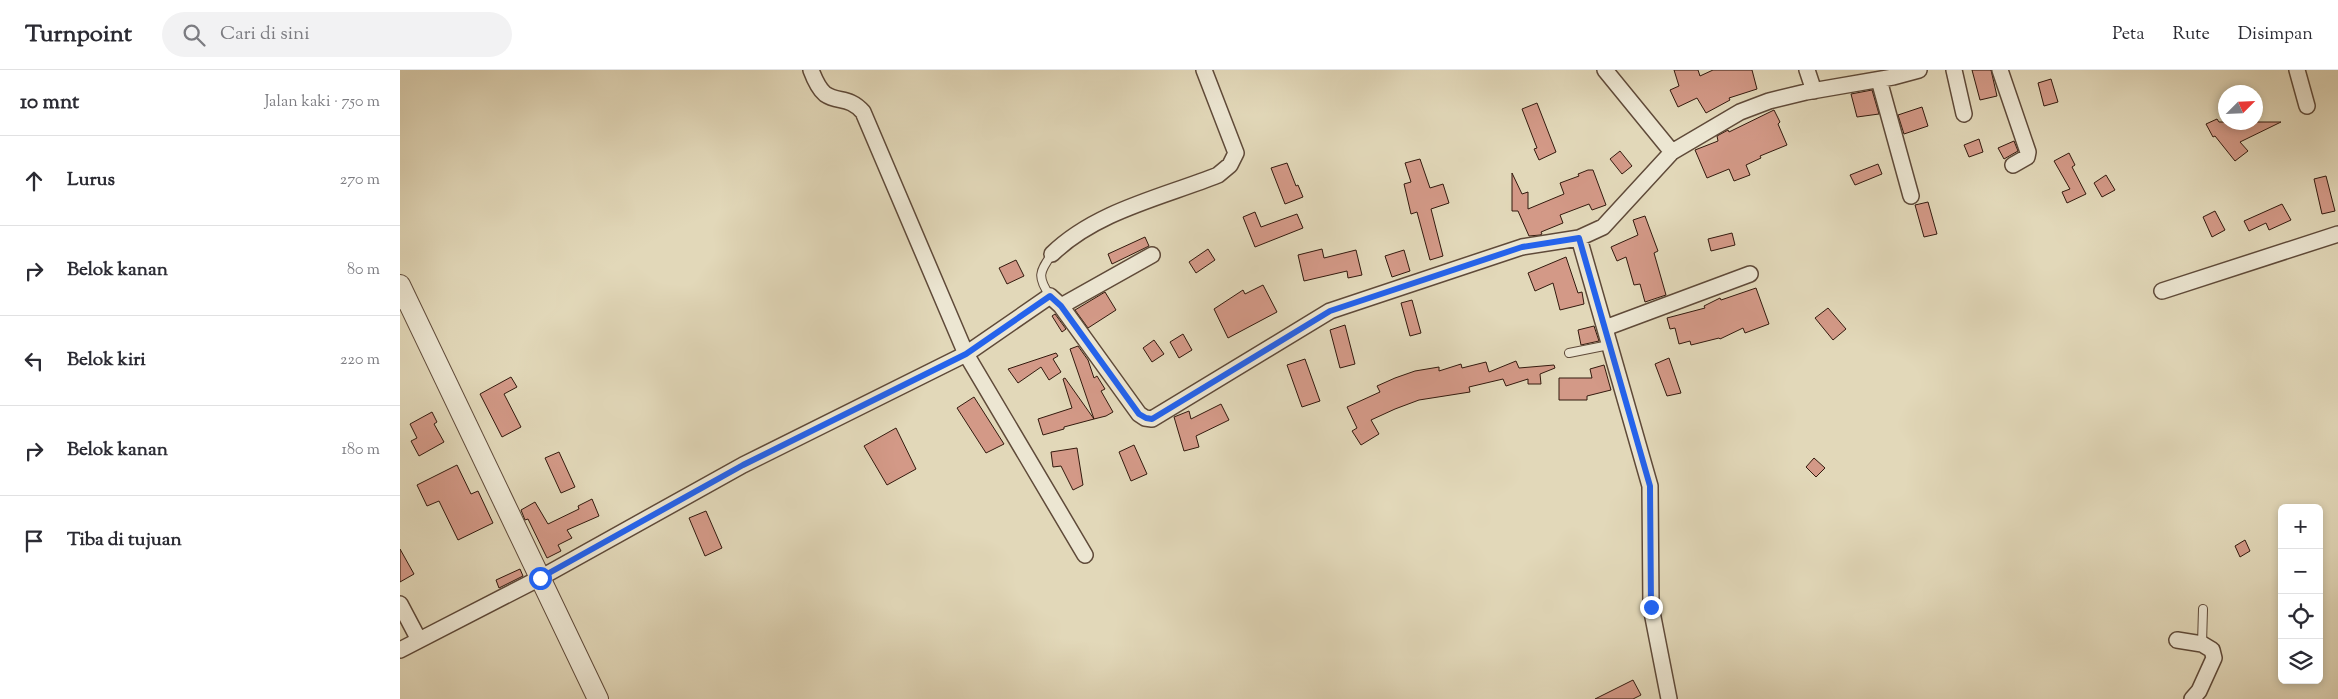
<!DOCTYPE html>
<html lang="id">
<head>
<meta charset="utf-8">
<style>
  :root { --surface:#fff; --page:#f2f2f3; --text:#2b2b33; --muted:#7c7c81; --line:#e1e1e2 }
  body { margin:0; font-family:"Sorts Mill Goudy",serif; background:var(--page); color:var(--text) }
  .controls { position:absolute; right:15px; bottom:15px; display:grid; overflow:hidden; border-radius:8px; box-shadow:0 2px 8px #0003 }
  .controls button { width:45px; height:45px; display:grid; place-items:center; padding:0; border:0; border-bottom:1px solid var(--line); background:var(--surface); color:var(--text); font:25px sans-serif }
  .compass { position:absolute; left:1818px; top:15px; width:45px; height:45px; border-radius:50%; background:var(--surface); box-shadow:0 2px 8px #0003; rotate:66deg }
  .stop { position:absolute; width:15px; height:15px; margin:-11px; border:4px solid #2563eb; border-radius:50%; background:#fff }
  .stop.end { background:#2563eb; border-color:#fff; box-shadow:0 1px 5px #0008 }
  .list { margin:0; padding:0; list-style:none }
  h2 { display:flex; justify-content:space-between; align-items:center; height:65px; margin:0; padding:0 20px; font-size:21px }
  h2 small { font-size:16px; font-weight:400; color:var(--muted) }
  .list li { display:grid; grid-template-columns:32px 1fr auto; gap:15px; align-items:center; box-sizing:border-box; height:90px; padding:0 20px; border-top:1px solid var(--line) }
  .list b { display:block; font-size:19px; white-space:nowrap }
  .list em { font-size:16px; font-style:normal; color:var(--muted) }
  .icon { flex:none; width:28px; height:28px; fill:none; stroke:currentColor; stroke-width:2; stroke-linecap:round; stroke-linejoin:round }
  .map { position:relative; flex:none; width:1938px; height:629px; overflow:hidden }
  header { display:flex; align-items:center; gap:30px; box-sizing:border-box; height:70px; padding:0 25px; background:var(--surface); border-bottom:1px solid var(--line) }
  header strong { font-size:24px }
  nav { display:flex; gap:28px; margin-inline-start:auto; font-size:18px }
  .search { width:350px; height:45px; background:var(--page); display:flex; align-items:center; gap:12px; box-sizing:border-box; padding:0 18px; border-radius:28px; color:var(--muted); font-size:19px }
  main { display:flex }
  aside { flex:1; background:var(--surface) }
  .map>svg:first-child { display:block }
</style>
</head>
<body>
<header>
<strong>Turnpoint</strong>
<div class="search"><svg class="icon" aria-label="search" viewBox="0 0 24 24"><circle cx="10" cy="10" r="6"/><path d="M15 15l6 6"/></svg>Cari di sini</div>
<nav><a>Peta</a><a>Rute</a><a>Disimpan</a></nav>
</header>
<main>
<aside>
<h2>10 mnt<small>Jalan kaki · 750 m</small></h2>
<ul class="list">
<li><svg class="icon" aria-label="ahead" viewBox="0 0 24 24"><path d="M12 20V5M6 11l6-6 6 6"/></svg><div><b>Lurus</b></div><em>270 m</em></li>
<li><svg class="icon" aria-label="right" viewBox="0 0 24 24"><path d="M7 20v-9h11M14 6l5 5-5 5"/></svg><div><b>Belok kanan</b></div><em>80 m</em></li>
<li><svg class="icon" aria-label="left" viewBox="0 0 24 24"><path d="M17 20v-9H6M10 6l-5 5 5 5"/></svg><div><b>Belok kiri</b></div><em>220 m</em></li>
<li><svg class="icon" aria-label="right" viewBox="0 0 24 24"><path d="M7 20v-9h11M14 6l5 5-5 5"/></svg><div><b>Belok kanan</b></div><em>180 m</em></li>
<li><svg class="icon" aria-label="arrive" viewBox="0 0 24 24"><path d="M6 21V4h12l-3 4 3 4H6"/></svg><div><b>Tiba di tujuan</b></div></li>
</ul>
</aside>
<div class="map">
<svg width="1938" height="629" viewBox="0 0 1938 629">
  <rect width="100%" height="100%" fill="#e2d8b9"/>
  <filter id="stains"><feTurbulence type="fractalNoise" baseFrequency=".004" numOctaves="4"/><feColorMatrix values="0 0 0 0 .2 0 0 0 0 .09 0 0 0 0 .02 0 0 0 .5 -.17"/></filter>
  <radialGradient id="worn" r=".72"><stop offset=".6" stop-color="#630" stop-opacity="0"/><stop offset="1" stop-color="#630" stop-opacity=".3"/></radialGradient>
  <path fill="#d39987" stroke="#331a0e" d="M 1274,0 L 1298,0 L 1300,6 L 1313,0 L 1352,0 L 1357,19 L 1329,28 L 1330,30 L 1306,43 L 1297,28 L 1278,37 L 1270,20 L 1279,16 Z
    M 1572,0 L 1591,0 L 1597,26 L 1580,30 Z
    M 1651,9 L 1658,32 L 1644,36 L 1638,13 Z
    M 1472,20 L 1479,44 L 1457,47 L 1451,24 Z
    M 1137,33 L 1156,82 L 1139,90 L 1134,79 L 1137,78 L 1122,39 Z
    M 1522,37 L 1528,56 L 1504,64 L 1498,45 Z
    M 1374,40 L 1380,52 L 1378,54 L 1387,75 L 1360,86 L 1361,88 L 1346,95 L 1350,105 L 1334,111 L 1329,99 L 1307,108 L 1295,80 L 1318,71 L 1317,66 L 1328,60 L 1329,62 Z
    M 1817,49 L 1819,52 L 1881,52 L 1840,72 L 1848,81 L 1835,91 L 1815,66 L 1813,67 L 1806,54 Z
    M 1579,69 L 1583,82 L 1569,87 L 1564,75 Z
    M 1614,71 L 1618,81 L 1604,89 L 1598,78 Z
    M 1220,81 L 1232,96 L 1222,104 L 1210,89 Z
    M 1669,83 L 1675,95 L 1672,97 L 1686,124 L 1667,133 L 1662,122 L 1670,119 L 1654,91 Z
    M 1020,89 L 1030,118 L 1043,114 L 1049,133 L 1031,139 L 1043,186 L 1030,190 L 1017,142 L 1011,144 L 1004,114 L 1011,112 L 1005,93 Z
    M 887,93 L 896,116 L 898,115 L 903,127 L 885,134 L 871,98 Z
    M 1478,94 L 1482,104 L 1455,115 L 1450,105 Z
    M 1188,100 L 1193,100 L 1206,135 L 1192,140 L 1189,134 L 1160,145 L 1163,153 L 1141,162 L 1142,164 L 1140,165 L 1129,166 L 1118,141 L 1112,141 L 1112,103 L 1122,124 L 1128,122 L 1128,139 L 1164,124 L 1160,113 L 1179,106 L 1178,104 Z
    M 1706,105 L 1715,120 L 1702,127 L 1694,113 Z
    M 1926,106 L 1935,141 L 1922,144 L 1914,109 Z
    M 1528,132 L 1537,164 L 1524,167 L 1515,135 Z
    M 1882,134 L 1891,150 L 1869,160 L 1866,153 L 1849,161 L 1844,151 Z
    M 1815,141 L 1825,160 L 1812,167 L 1803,147 Z
    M 855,142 L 861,157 L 897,144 L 903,158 L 855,177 L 843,147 Z
    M 1245,146 L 1258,181 L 1254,183 L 1266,225 L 1245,232 L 1240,214 L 1234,215 L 1226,187 L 1217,191 L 1211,177 L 1238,165 L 1233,150 Z
    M 1332,163 L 1335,175 L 1311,181 L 1308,169 Z
    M 745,167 L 749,176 L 712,194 L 708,184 Z
    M 808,179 L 815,190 L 796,203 L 789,192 Z
    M 922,179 L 924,188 L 956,180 L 962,205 L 948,208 L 947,201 L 904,211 L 898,185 Z
    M 1004,180 L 1010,201 L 992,207 L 985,186 Z
    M 1166,187 L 1178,223 L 1182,222 L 1184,234 L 1160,240 L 1153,213 L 1135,221 L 1128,203 Z
    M 616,190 L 624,206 L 607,214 L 599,198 Z
    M 863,215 L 877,242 L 828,268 L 814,239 L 843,220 L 845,224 Z
    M 1356,218 L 1369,254 L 1345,263 L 1343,258 L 1320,269 L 1319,268 L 1291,275 L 1290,271 L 1279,274 L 1275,258 L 1270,259 L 1267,248 L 1305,238 L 1304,236 L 1320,228 L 1321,230 Z
    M 705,222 L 716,240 L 688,258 L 675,240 Z
    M 1012,230 L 1021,263 L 1010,266 L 1001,233 Z
    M 1428,238 L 1446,259 L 1433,270 L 1415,248 Z
    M 655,244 L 666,259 L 662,262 L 652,246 Z
    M 945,255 L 955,294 L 940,298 L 930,260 Z
    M 1194,256 L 1199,271 L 1181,275 L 1178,260 Z
    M 783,264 L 792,280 L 779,288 L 770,272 Z
    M 754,270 L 764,284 L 752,292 L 743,278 Z
    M 678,276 L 688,290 L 694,308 L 697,306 L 705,319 L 701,321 L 713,342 L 706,346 L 694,349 L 670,279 Z
    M 656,283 L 658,286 L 653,289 L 661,302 L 649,310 L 641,297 L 618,313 L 608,299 Z
    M 1269,288 L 1281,323 L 1267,326 L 1255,294 Z
    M 905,289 L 920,331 L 902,337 L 887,295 Z
    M 1116,291 L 1119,298 L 1154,295 L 1155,298 L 1140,304 L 1141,314 L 1128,314 L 1128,309 L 1106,316 L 1103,309 L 1069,317 L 1070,322 L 1019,330 L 995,339 L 971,350 L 979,364 L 961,375 L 952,361 L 957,358 L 947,337 L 980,322 L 977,316 L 995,308 L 1015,301 L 1039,297 L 1039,301 L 1061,294 L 1062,298 L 1086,292 L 1089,302 Z
    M 1204,295 L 1211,320 L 1187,326 L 1187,330 L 1159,330 L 1159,308 L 1192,308 L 1190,299 Z
    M 111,307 L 117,317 L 104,324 L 121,357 L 102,367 L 80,324 Z
    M 665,308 L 694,349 L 664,357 L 664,359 L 643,365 L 638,349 L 672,338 L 663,309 Z
    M 574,327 L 604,374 L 586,383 L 557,338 Z
    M 821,334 L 829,350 L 796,366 L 799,377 L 784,381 L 774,347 L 789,341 L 791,349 Z
    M 32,342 L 37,352 L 34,354 L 44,372 L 19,386 L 11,371 L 17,368 L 10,354 Z
    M 496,358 L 516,399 L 487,415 L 464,376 Z
    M 734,375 L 747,404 L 731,411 L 719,382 Z
    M 677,378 L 683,415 L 673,420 L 661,396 L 653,397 L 651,382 Z
    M 159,382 L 175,417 L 161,423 L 145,388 Z
    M 1414,388 L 1425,398 L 1416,407 L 1406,397 Z
    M 57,395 L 71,424 L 78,421 L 93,453 L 58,470 L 39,431 L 27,436 L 17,415 Z
    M 192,429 L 199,446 L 167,460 L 172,468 L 158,475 L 161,481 L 147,488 L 128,449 L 125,450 L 121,440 L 135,432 L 148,454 L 179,439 L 178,436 Z
    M 306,441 L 322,478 L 305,486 L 289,448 Z
    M 1845,470 L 1850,481 L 1840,487 L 1835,476 Z
    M 0,479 L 14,504 L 0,512 Z
    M 120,499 L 123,506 L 99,518 L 96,510 Z
    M 1233,610 L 1241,625 L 1233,629 L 1195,629 Z"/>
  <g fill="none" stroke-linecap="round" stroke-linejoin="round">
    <defs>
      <path id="service" d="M 650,226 C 637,207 639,202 652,184
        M 1169,283 L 1209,275
        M 1802,574 L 1803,539"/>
      <path id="minor" d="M 411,0 C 414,8 418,18 425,24 C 438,33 449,26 463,42 L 566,284 L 685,485
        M 1205,0 L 1272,82
        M 1407,0 L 1414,21
        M 1554,0 L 1564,44
        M 1600,0 L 1628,82 L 1627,87 L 1613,95
        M 1897,0 L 1907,36
        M 1479,10 L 1511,126
        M 1179,168 L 1250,416 L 1251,537 L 1269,629
        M 652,184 C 696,141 763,127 818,105 L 830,95 L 836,83 L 804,0
        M 1762,221 L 1938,164
        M 661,236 L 752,185
        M 1205,258 L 1350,204
        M 0,534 L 19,570
        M 1777,570 L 1802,574 L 1812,580 L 1814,588 L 1799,621 L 1792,629
        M 0,580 L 140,508 L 343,395 L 566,284 L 650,226 L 661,236 L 739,344 L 745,348 L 752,349 L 930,241 L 1122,177 L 1179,168 L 1203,157 L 1272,82 L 1340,42 L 1369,31 L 1406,22 L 1493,7 L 1519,0"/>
      <path id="tertiary" d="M 0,215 L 198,629"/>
    </defs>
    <use href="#service" stroke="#5f4a39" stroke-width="10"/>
    <use href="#minor" stroke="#5f4a39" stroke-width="18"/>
    <use href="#tertiary" stroke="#5f4a39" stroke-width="22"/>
    <use href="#service" stroke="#ece6d2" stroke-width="8"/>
    <use href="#minor" stroke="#ece6d2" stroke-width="15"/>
    <use href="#tertiary" stroke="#ece6d2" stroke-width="20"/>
  </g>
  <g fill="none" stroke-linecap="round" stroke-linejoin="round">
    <path stroke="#2563eb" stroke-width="6" d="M 140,508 L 343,395 L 566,284 L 650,226 L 661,236 L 739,344 L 746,348 L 752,349 L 930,241 L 1122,177 L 1179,168 L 1250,416 L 1251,537"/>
  </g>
  <rect width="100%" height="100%" filter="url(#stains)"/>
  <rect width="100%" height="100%" fill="url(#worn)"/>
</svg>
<div class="controls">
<button>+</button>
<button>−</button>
<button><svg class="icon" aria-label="locate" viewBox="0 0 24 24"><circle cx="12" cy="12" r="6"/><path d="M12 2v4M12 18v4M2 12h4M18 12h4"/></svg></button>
<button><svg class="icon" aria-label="layers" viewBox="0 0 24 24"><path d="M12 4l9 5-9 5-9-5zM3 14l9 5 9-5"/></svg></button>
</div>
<svg class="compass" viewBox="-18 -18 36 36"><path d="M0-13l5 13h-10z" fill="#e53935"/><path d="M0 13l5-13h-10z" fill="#7c7c81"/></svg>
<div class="stop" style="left:140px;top:508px"></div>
<div class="stop end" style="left:1251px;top:537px"></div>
</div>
</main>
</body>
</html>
